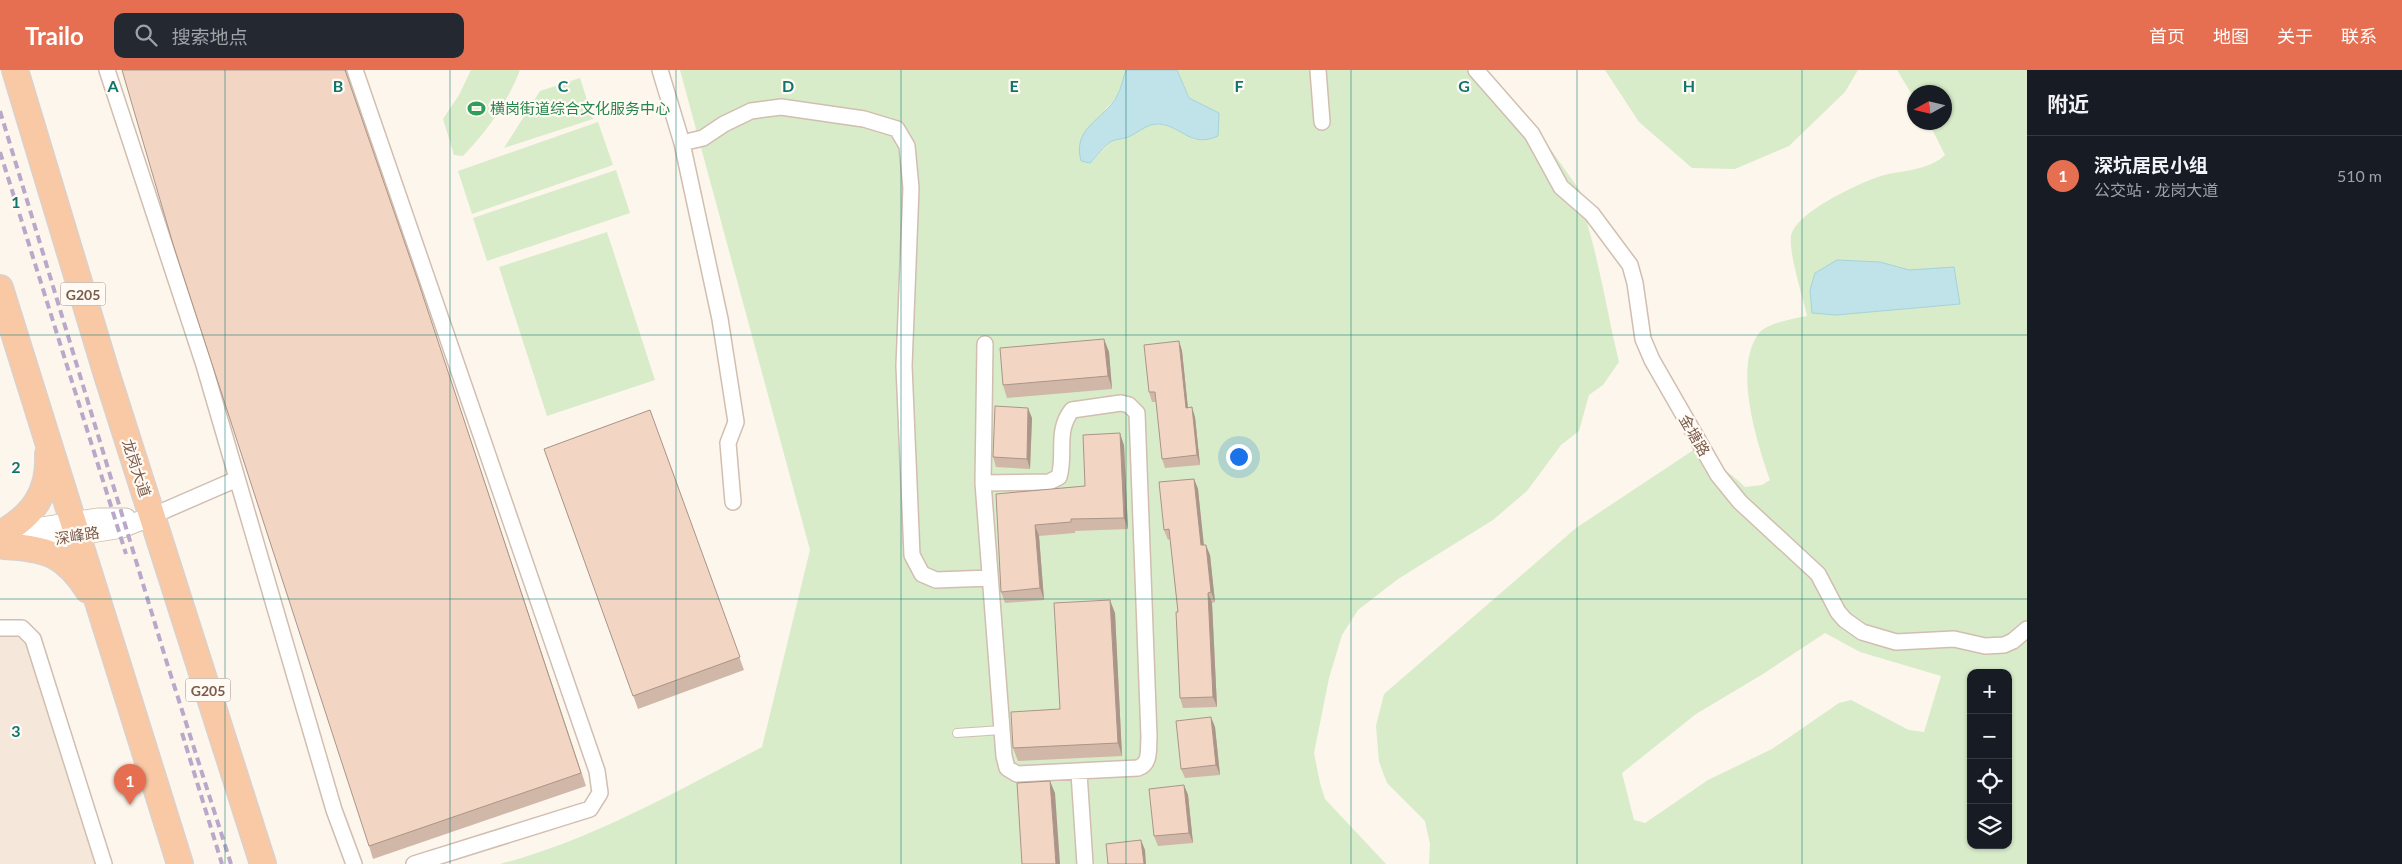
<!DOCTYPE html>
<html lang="zh">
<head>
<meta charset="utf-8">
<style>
  :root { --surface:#171b24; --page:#242831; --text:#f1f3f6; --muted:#9ea1a6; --line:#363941; --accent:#e76f51 }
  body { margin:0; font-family:Lato,"Noto Sans SC",sans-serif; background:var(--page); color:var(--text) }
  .controls { position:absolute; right:15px; bottom:15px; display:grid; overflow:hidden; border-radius:10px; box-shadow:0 1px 4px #0004 }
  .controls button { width:45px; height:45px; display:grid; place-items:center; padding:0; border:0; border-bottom:1px solid var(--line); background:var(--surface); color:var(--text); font:25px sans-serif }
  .compass { position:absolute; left:1907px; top:15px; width:45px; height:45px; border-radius:50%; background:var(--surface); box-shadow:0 1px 4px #0004; rotate:262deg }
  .you { position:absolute; left:1238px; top:386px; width:18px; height:18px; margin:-12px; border:4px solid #fff; border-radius:50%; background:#1a73e8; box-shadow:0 0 0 8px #1a73e833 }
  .badge { display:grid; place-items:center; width:32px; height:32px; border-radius:50%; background:var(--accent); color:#fff; font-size:16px; font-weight:700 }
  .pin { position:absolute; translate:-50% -41px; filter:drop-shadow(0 1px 2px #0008) }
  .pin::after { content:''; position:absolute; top:26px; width:18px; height:15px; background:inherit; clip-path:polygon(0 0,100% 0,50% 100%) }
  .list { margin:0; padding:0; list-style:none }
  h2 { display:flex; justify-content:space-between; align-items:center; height:65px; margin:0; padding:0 20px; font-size:21px }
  h2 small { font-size:16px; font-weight:400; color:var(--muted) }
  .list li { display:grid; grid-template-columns:32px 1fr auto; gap:15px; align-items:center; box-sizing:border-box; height:80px; padding:0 20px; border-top:1px solid var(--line) }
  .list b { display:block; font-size:19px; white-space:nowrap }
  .list p { margin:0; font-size:16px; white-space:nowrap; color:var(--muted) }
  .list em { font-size:16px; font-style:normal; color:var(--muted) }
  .icon { flex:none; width:28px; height:28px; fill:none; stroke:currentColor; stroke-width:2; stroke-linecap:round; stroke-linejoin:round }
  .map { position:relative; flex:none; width:2027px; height:794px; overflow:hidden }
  header { display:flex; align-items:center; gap:30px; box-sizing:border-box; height:70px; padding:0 25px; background:var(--accent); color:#fff }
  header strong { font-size:24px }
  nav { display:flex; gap:28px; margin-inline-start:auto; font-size:18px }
  .search { width:350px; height:45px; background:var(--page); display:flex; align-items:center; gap:12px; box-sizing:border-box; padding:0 18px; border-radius:10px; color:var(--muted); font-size:19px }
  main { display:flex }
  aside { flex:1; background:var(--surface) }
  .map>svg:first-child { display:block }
</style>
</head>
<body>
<header>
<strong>Trailo</strong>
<div class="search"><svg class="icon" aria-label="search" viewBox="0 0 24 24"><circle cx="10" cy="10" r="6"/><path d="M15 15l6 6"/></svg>搜索地点</div>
<nav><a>首页</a><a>地图</a><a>关于</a><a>联系</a></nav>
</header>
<main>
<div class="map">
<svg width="2027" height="794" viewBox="0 0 2027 794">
  <rect width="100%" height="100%" fill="#fdf6ec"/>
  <path fill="#f5e8da" d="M 0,549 L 24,550 L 41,564 L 112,794 L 0,794 Z"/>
  <path fill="#d8ecc9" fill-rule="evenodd" d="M 471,0 L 520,0 C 507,33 488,60 463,86 L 454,85 L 443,49 L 459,25 Z
    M 680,0 L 1126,0 L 1117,26 L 1105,40 L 1090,93 L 1112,71 L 1128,67 L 1143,57 L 1158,54 L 1171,57 L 1195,70 L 1219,43 L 1189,28 L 1177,0 L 1487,0 L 1535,57 L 1592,138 L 1585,146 C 1600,194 1607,243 1619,292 L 1603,315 L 1589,325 L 1579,361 L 1561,375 L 1527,421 L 1493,450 L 1398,509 L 1358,540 L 1342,565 L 1329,608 L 1314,683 L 1320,713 L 1325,729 L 1386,794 L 500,794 C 590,771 679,720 762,677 L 810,480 Z
    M 1605,0 L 1858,0 L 1845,22 L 1789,76 L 1735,99 L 1692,98 L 1639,52 Z
    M 1897,0 L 2027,0 L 2027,794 L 1429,794 L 1430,774 L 1425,751 L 1387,713 L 1379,692 L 1376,656 L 1384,624 L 1576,458 L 1695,379 C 1712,392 1730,402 1745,417 L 1762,415 L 1770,410 C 1757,373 1732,295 1760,262 C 1768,253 1796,248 1807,246 C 1803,227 1789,185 1791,167 C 1793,143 1863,111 1884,105 C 1906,100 1929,100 1945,85 L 1929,53 L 1944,52 L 1944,22 L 1914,22 L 1914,28 ZM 1825,563 L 1860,582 L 1941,606 L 1924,662 L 1909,660 L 1851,630 L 1839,633 L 1772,679 L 1708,710 L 1645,753 L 1634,750 L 1622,703 L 1696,644 L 1763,604 ZM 1971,603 L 2008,603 L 2008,775 L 1971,775 Z
    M 580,8 L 593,49 L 504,78 L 540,21 Z
    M 598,52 L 613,95 L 472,144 L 458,101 Z
    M 616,100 L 630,143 L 487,191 L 473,148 Z
    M 607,162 L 655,310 L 547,346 L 499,197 Z"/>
  <path fill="#bfe3e8" stroke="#a5d3da" d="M 1126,0 L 1177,0 L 1189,28 L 1219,43 L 1218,66 C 1190,78 1185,58 1160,54 C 1147,53 1138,63 1128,67 C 1123,69 1117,69 1112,71 C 1104,76 1097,86 1090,93 L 1081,91 C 1072,57 1103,51 1117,26 C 1121,19 1123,8 1126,0 Z
    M 1837,190 L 1880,192 L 1909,200 L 1954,197 L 1960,234 L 1836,245 L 1812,243 L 1810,220 L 1815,203 Z"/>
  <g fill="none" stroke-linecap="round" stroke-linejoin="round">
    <defs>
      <path id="service" d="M 957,663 L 1002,660"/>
      <path id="minor" d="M 107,0 L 204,295 L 334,740 L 354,794
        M 355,0 L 597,701 L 600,723 L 590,739 L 414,794
        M 660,0 L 682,73 L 703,68 L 724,54 L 751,41 L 781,37 L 864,49 L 897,59 L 907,76 L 911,118 L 904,296 L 912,485 L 922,504 L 936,510 L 990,508
        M 1318,0 L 1322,52
        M 1476,0 L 1532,64 L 1561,117 L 1592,144 L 1630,195 L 1635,213 L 1643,269 L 1652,290 L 1718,405 L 1740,432 L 1818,504 L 1838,542 L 1845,550 L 1862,562 L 1896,572 L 1954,569 L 1985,576 L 2004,575 L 2013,571 L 2027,559
        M 682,73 L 720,249 L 736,352 L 728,373 L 733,432
        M 1121,333 L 1129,335 L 1137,343 L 1149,667 C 1148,679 1151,694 1138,698 L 1017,704 L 1007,698 L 1004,686 L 983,413 L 1049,412 L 1059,407 C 1066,384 1055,361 1072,340 Z
        M 983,413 L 985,274
        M 152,446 L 237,409
        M 0,558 L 22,558 L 33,569 L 104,794
        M 1079,703 L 1085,794"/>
      <path id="tertiary" d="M 5,463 L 98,448 L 126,448
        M 23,474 L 122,458 L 152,446"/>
      <path id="trunk" d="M 15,0 L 107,305 L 263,794
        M 0,218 L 180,794
        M 2,463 C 34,445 50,421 48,384
        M 4,476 C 46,478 65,484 88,520"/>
    </defs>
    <use href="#service" stroke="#d1beb0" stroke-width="10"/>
    <use href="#minor" stroke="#d1beb0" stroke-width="18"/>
    <use href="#tertiary" stroke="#d1beb0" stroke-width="21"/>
    <use href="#trunk" stroke="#dad1cd" stroke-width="28"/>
    <use href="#service" stroke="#fff" stroke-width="8"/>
    <use href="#minor" stroke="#fff" stroke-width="15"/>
    <use href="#tertiary" stroke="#fff" stroke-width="19"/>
    <use href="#trunk" stroke="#f9c8a4" stroke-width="25"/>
    <path stroke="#b9a8c9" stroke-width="4" stroke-dasharray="8 5" stroke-linecap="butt" d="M 0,41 L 166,590 L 231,794
      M 0,82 L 126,484
      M 182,663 L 222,794"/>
  </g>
  <path fill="#d1b7a8" d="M 346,3 L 422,224 L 586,716 L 373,789 L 369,776 Z
    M 1104,269 L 1109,282 L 1112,319 L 1007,328 L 1003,315 Z
    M 1179,271 L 1182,281 L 1188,338 L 1195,347 L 1200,395 L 1165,398 L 1162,389 L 1156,332 L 1152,332 L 1149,322 Z
    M 650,340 L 744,600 L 638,639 L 544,379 Z
    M 1032,348 L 1030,399 L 996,397 L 993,387 Z
    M 1124,375 L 1128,459 L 1075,461 L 1075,463 L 1039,466 L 1044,530 L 1005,533 L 1001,522 L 996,424 L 1085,416 Z
    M 1194,409 L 1198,419 L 1203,475 L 1210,485 L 1215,532 L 1212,533 L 1217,637 L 1183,638 L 1180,628 L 1178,542 L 1170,469 L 1168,470 L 1164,460 Z
    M 1115,543 L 1122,686 L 1018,691 L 1013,678 L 1060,639 Z
    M 1215,657 L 1220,705 L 1185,708 L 1181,699 Z
    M 1184,715 L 1188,725 L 1193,773 L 1158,776 L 1154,766 Z"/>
  <path fill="#aa9588" d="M 345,0 L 346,0 L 346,3 L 422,224 L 586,716 Z
    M 1104,269 L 1109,282 L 1112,319 L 1108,306 Z
    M 1179,271 L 1182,281 L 1189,348 L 1186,338 Z
    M 1192,337 L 1195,347 L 1200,395 L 1197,385 Z
    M 1028,338 L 1032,348 L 1030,399 L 1027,389 Z
    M 1120,363 L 1124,375 L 1128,459 L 1124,448 Z
    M 1194,409 L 1198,419 L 1205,485 L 1201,475 Z
    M 1035,455 L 1039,466 L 1044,530 L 1040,518 Z
    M 1206,475 L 1210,485 L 1215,532 L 1211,522 Z
    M 1208,523 L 1212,533 L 1217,637 L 1213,627 Z
    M 1110,530 L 1115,543 L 1122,686 L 1118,673 Z
    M 1211,647 L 1215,657 L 1220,705 L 1216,695 Z
    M 1050,711 L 1055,723 L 1060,794 L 1056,794 Z
    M 1184,715 L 1188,725 L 1193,773 L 1189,763 Z
    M 1141,770 L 1145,780 L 1146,794 L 1144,794 Z"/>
  <path fill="#f3d5c3" stroke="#aa9588" d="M 122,0 L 345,0 L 418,211 L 581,703 L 369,776 L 173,174 Z
    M 1104,269 L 1108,306 L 1003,315 L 1000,278 Z
    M 1179,271 L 1186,338 L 1192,337 L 1197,385 L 1162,389 L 1155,322 L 1149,322 L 1144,275 Z
    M 995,336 L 1028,338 L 1027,389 L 993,387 Z
    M 650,340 L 740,587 L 633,626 L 544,379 Z
    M 1120,363 L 1124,448 L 1071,449 L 1071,452 L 1035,455 L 1040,518 L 1001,522 L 996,424 L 1085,416 L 1083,365 Z
    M 1194,409 L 1201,475 L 1206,475 L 1211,522 L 1208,523 L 1213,627 L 1180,628 L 1176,542 L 1178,542 L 1169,459 L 1164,460 L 1159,412 Z
    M 1110,530 L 1118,673 L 1013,678 L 1011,642 L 1060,639 L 1054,533 Z
    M 1211,647 L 1216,695 L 1181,699 L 1176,651 Z
    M 1050,711 L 1056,794 L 1022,794 L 1017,713 Z
    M 1184,715 L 1189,763 L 1154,766 L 1149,719 Z
    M 1141,770 L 1144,794 L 1108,794 L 1106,774 Z"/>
  <path fill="none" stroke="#0f766e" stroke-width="1" stroke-opacity="0.55" d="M 225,0 L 225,794M 450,0 L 450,794M 676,0 L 676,794M 901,0 L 901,794M 1126,0 L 1126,794M 1351,0 L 1351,794M 1577,0 L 1577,794M 1802,0 L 1802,794M 0,265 L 2027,265M 0,529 L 2027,529"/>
  <defs>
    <symbol id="stadium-bare" viewBox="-9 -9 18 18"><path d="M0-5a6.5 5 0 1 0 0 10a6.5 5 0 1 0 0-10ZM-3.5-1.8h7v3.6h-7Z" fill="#2e9e5b" stroke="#fffaf3" stroke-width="2.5" paint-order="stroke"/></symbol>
  </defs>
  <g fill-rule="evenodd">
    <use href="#stadium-bare" x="464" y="26" width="25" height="25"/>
  </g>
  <g text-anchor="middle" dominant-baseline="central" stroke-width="4.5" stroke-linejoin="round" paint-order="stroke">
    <g fill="#fffaf3" stroke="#a28b7f" stroke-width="1">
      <rect x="60.5" y="212.5" width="45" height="23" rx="4"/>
      <rect x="185.5" y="608.5" width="45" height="23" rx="4"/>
    </g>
    <g font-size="14" font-weight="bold" fill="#7a5c4d">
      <text x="83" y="224">G205</text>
      <text x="208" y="620">G205</text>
    </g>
    <g font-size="15" fill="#27864d" stroke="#fffaf3" text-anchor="start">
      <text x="490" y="38">横岗街道综合文化服务中心</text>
    </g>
    <g font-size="15" fill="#7a5c4d" stroke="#fffaf3">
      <text transform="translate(1695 365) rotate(60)">金塘路</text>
      <text transform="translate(137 398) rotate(72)">龙岗大道</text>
      <text transform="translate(77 465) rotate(-9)">深峰路</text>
    </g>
  </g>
  <g font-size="16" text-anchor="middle" font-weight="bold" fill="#0f766e" stroke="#fffaf3" stroke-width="4.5" stroke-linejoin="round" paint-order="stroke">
    <text x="113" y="22">A</text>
    <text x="338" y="22">B</text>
    <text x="563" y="22">C</text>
    <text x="788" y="22">D</text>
    <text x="1014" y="22">E</text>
    <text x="1239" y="22">F</text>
    <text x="1464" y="22">G</text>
    <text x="1689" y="22">H</text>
    <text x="16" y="138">1</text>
    <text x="16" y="403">2</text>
    <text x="16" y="667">3</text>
  </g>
</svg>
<div class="controls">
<button>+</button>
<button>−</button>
<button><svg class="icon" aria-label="locate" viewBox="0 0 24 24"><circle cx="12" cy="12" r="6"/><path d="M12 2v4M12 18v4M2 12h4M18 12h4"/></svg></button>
<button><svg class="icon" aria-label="layers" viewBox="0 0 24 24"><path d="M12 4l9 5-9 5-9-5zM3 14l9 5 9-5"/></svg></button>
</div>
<svg class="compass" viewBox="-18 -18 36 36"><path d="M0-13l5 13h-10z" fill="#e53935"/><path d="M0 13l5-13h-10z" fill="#9ea1a6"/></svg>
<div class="you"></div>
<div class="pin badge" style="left:130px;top:735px">1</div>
</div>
<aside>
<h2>附近<small></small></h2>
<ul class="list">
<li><span class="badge">1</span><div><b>深坑居民小组</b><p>公交站 · 龙岗大道</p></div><em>510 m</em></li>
</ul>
</aside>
</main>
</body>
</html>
